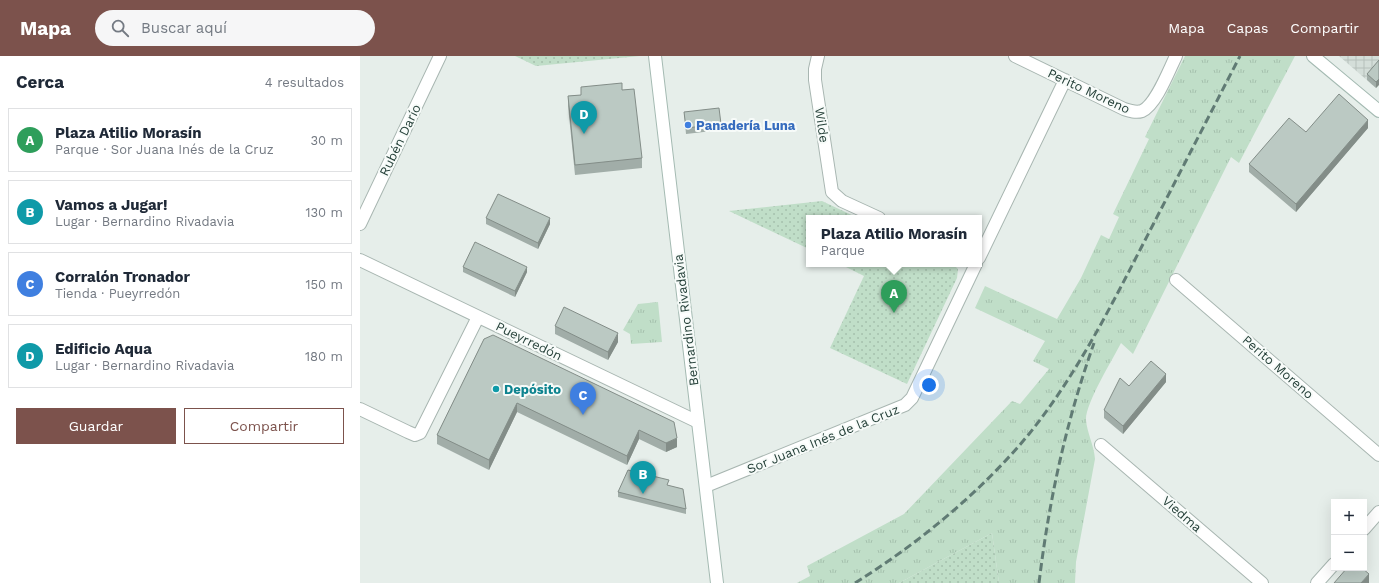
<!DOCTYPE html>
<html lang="es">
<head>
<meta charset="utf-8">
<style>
  :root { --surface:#fff; --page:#f6f6f7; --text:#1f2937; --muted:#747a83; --line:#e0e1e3; --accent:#7c524c }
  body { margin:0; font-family:"Work Sans",sans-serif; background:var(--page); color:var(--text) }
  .controls { position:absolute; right:12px; bottom:12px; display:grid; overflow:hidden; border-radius:0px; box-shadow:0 4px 16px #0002 }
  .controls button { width:36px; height:36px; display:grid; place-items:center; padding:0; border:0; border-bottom:1px solid var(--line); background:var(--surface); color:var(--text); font:20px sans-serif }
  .you { position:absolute; left:569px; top:329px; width:14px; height:14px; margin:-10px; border:3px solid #fff; border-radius:50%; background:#1a73e8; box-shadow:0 0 0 6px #1a73e833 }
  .badge { display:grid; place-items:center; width:26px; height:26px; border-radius:50%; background:var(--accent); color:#fff; font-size:13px; font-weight:700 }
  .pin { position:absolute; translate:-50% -33px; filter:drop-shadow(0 1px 2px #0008) }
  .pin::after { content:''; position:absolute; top:21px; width:14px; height:12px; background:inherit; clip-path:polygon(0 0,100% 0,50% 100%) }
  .popup { position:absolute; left:446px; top:159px; width:176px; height:52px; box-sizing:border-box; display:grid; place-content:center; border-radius:0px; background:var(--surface); filter:drop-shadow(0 1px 3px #0005); font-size:13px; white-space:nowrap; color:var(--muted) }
  .popup b { font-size:15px; color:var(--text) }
  .popup::after { content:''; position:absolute; left:50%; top:100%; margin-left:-8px; border:8px solid transparent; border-top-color:var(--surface) }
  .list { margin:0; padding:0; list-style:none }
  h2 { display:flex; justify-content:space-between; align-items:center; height:52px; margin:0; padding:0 16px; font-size:17px }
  h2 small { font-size:13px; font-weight:400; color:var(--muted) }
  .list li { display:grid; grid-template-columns:26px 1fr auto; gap:12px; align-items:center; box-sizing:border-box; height:64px; margin:0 8px 8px; padding:0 8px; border:1px solid var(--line); border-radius:0px }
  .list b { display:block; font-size:15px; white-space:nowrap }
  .list p { margin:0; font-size:13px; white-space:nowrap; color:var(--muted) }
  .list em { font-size:13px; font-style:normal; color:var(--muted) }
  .actions { display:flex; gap:8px; padding:12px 16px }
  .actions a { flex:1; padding:9px 0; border:1px solid var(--accent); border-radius:0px; text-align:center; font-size:14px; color:var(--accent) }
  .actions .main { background:var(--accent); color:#fff }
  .icon { flex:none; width:22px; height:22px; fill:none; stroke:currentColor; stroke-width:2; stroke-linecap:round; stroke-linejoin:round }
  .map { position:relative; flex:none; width:1019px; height:527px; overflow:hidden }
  header { display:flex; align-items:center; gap:24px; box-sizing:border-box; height:56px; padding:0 20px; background:var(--accent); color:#fff }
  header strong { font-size:19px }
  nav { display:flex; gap:22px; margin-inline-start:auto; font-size:14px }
  .search { width:280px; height:36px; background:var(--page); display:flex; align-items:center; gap:10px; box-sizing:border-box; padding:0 14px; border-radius:22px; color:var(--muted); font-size:15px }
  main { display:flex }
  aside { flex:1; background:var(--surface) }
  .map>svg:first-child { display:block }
</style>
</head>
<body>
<header>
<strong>Mapa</strong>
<div class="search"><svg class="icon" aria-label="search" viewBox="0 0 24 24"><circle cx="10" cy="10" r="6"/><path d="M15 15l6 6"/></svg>Buscar aquí</div>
<nav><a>Mapa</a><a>Capas</a><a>Compartir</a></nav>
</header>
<main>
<aside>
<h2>Cerca<small>4 resultados</small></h2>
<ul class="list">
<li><span class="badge" style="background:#2e9e5b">A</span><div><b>Plaza Atilio Morasín</b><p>Parque · Sor Juana Inés de la Cruz</p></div><em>30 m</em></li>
<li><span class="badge" style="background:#0f9aa8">B</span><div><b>Vamos a Jugar!</b><p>Lugar · Bernardino Rivadavia</p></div><em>130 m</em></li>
<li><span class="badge" style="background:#3f7fe0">C</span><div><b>Corralón Tronador</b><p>Tienda · Pueyrredón</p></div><em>150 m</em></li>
<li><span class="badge" style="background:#0f9aa8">D</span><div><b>Edificio Aqua</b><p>Lugar · Bernardino Rivadavia</p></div><em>180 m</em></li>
</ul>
<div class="actions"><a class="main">Guardar</a><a>Compartir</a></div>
</aside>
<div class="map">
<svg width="1019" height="527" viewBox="0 0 1019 527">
  <defs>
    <pattern id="industrial-grid" width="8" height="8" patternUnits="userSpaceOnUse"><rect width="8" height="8" fill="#d4ded9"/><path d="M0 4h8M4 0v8" fill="none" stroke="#b6c0bb"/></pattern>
    <pattern id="grass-tufts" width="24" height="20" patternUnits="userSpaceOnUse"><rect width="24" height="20" fill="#c0dec8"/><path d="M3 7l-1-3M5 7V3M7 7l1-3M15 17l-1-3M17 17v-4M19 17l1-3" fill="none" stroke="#a5c0ad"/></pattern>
    <pattern id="park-dots" width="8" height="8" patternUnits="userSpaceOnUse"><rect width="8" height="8" fill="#c0dec8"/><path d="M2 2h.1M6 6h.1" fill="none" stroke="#a5c0ad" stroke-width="1.8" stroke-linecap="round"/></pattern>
  </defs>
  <rect width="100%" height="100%" fill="#e6eeea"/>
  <path fill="url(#industrial-grid)" d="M 979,0 L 1019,0 L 1019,29 L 1016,32 Z"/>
  <path fill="url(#grass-tufts)" d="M 825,0 L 935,0 L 879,107 L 871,101 L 773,298 L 761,287 C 753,303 725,348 726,364 C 727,377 734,389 735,403 L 716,506 L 715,527 L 639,527 L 632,477 L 539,527 L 437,527 L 450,520 L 447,510 L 544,458 L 652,345 L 660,348 L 689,313 L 673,305 L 685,285 L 615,252 L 625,230 L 697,263 L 721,222 L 741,179 L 749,183 L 759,161 L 753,158 L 789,83 L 785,81 Z
    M 298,246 L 302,286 L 271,288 L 270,278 L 263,274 L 278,248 Z"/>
  <path fill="url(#park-dots)" d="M 155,0 L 280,0 L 176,10 Z
    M 462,145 L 498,162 L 449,162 L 449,193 L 369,155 Z
    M 480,208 L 593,208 L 598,213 L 597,222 L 547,328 L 470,292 L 504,220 Z
    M 632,477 L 639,527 L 539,527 Z"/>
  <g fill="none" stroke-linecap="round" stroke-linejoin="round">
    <defs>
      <path id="street" d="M 458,0 L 455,13 L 455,24 L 472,136 L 482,145 L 519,162
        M 655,0 L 764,53 C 770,55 776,57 782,55 C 796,49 809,14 816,0
        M 0,168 L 80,0
        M 619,202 L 705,24
        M 0,204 L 338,366
        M 816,224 L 1019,399
        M 0,353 L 48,376 L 55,379 L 60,377 L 118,261
        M 741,389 L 902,527
        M 346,430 L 545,349 L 552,342 L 616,208
        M 1004,473 L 1019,456
        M 957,527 L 974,508"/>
      <path id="secondary" d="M 295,0 L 357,527
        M 953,0 L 1019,55"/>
    </defs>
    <use href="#street" stroke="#a8b6b1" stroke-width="14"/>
    <use href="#secondary" stroke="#a4bab2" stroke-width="14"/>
    <use href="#street" stroke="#fff" stroke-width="12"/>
    <use href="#secondary" stroke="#fff" stroke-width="12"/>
    <path stroke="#607b74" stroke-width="3" stroke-dasharray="8 4" stroke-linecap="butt" d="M 495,527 C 559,487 621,436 669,378 C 715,321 748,256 781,192 C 814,128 847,64 880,0
      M 679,527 C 689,444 706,366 734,287"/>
  </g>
  <path fill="#a1ada8" d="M 1019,4 L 1016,32 L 1007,24 L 1007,18 Z
    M 221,31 L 262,34 L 282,102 L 282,112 L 215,119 L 208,50 L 208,40 L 221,39 Z
    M 324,56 L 361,68 L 361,74 L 326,78 Z
    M 1008,72 L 936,156 L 889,116 L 889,108 L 946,76 Z
    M 126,162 L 190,168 L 178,193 L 126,168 Z
    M 103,211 L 167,216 L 155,241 L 103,216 Z
    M 195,270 L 258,286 L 248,304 L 195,278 Z
    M 124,283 L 317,391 L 306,396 L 279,383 L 267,409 L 157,356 L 129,414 L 77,388 L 77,379 Z
    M 806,326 L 763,378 L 744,362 L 744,354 L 769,330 Z
    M 309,430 L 326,453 L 326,458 L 258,441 L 258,436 Z"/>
  <path fill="#838d88" d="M 1019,23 L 1019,29 L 1016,32 L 1016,26 Z
    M 1008,64 L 1008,72 L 936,156 L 936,148 Z
    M 190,162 L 190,168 L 178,193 L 178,187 Z
    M 167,211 L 167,216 L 155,241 L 155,235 Z
    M 258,277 L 258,286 L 248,304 L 248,296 Z
    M 806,318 L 806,326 L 763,378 L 763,370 Z
    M 157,347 L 157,356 L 129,414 L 129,404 Z
    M 279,374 L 279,383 L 267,409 L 267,400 Z
    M 317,382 L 317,391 L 306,396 L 306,387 Z
    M 1009,518 L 1009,527 L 1001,527 Z"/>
  <path fill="#bbc9c3" stroke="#838d88" d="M 1019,4 L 1019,23 L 1016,26 L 1007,18 Z
    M 262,27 L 262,34 L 274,33 L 282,102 L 215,109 L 208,40 L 221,39 L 221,31 Z
    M 979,38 L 1008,64 L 936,148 L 889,108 L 929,62 L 946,76 Z
    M 359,52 L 361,68 L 326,72 L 324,56 Z
    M 138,138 L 190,162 L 178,187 L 126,162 Z
    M 115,186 L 167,211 L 155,235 L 103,211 Z
    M 204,251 L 258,277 L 248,296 L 195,270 Z
    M 133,279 L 314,366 L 317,382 L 306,387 L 279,374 L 267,400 L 157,347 L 129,404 L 77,379 L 124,283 Z
    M 791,305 L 806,318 L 763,370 L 744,354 L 760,322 L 769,330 Z
    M 268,414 L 309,424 L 307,429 L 323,433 L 326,453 L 258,436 Z
    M 987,512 L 1002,512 L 1009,518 L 1001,527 L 974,527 Z"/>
  <circle fill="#3f7fe0" stroke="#f7fbf9" stroke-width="1.5" cx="328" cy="69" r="4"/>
  <circle fill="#0f9aa8" stroke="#f7fbf9" stroke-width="1.5" cx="136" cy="333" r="4"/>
  <g text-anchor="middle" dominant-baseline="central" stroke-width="4" stroke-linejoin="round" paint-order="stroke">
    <g font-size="13" fill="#254039" stroke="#f7fbf9">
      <text transform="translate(729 35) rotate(25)">Perito Moreno</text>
      <text transform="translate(462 69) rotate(82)">Wilde</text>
      <text transform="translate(40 84) rotate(-64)">Rubén Darío</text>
      <text transform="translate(326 264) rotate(-97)">Bernardino Rivadavia</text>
      <text transform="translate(169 285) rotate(26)">Pueyrredón</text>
      <text transform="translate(918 311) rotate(41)">Perito Moreno</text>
      <text transform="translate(463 383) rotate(-22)">Sor Juana Inés de la Cruz</text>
      <text transform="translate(822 458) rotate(41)">Viedma</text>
    </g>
    <g font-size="13" font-weight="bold" fill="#366cbe" stroke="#f7fbf9" text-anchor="start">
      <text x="336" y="69">Panadería Luna</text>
    </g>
    <g font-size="13" font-weight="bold" fill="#0d838f" stroke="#f7fbf9" text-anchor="start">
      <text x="144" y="333">Depósito</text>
    </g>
  </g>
</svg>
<div class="controls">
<button>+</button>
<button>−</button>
</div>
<div class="you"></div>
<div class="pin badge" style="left:534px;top:257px;background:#2e9e5b">A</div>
<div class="popup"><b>Plaza Atilio Morasín</b>Parque</div>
<div class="pin badge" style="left:283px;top:438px;background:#0f9aa8">B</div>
<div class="pin badge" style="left:223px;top:359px;background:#3f7fe0">C</div>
<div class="pin badge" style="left:224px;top:78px;background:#0f9aa8">D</div>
</div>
</main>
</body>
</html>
